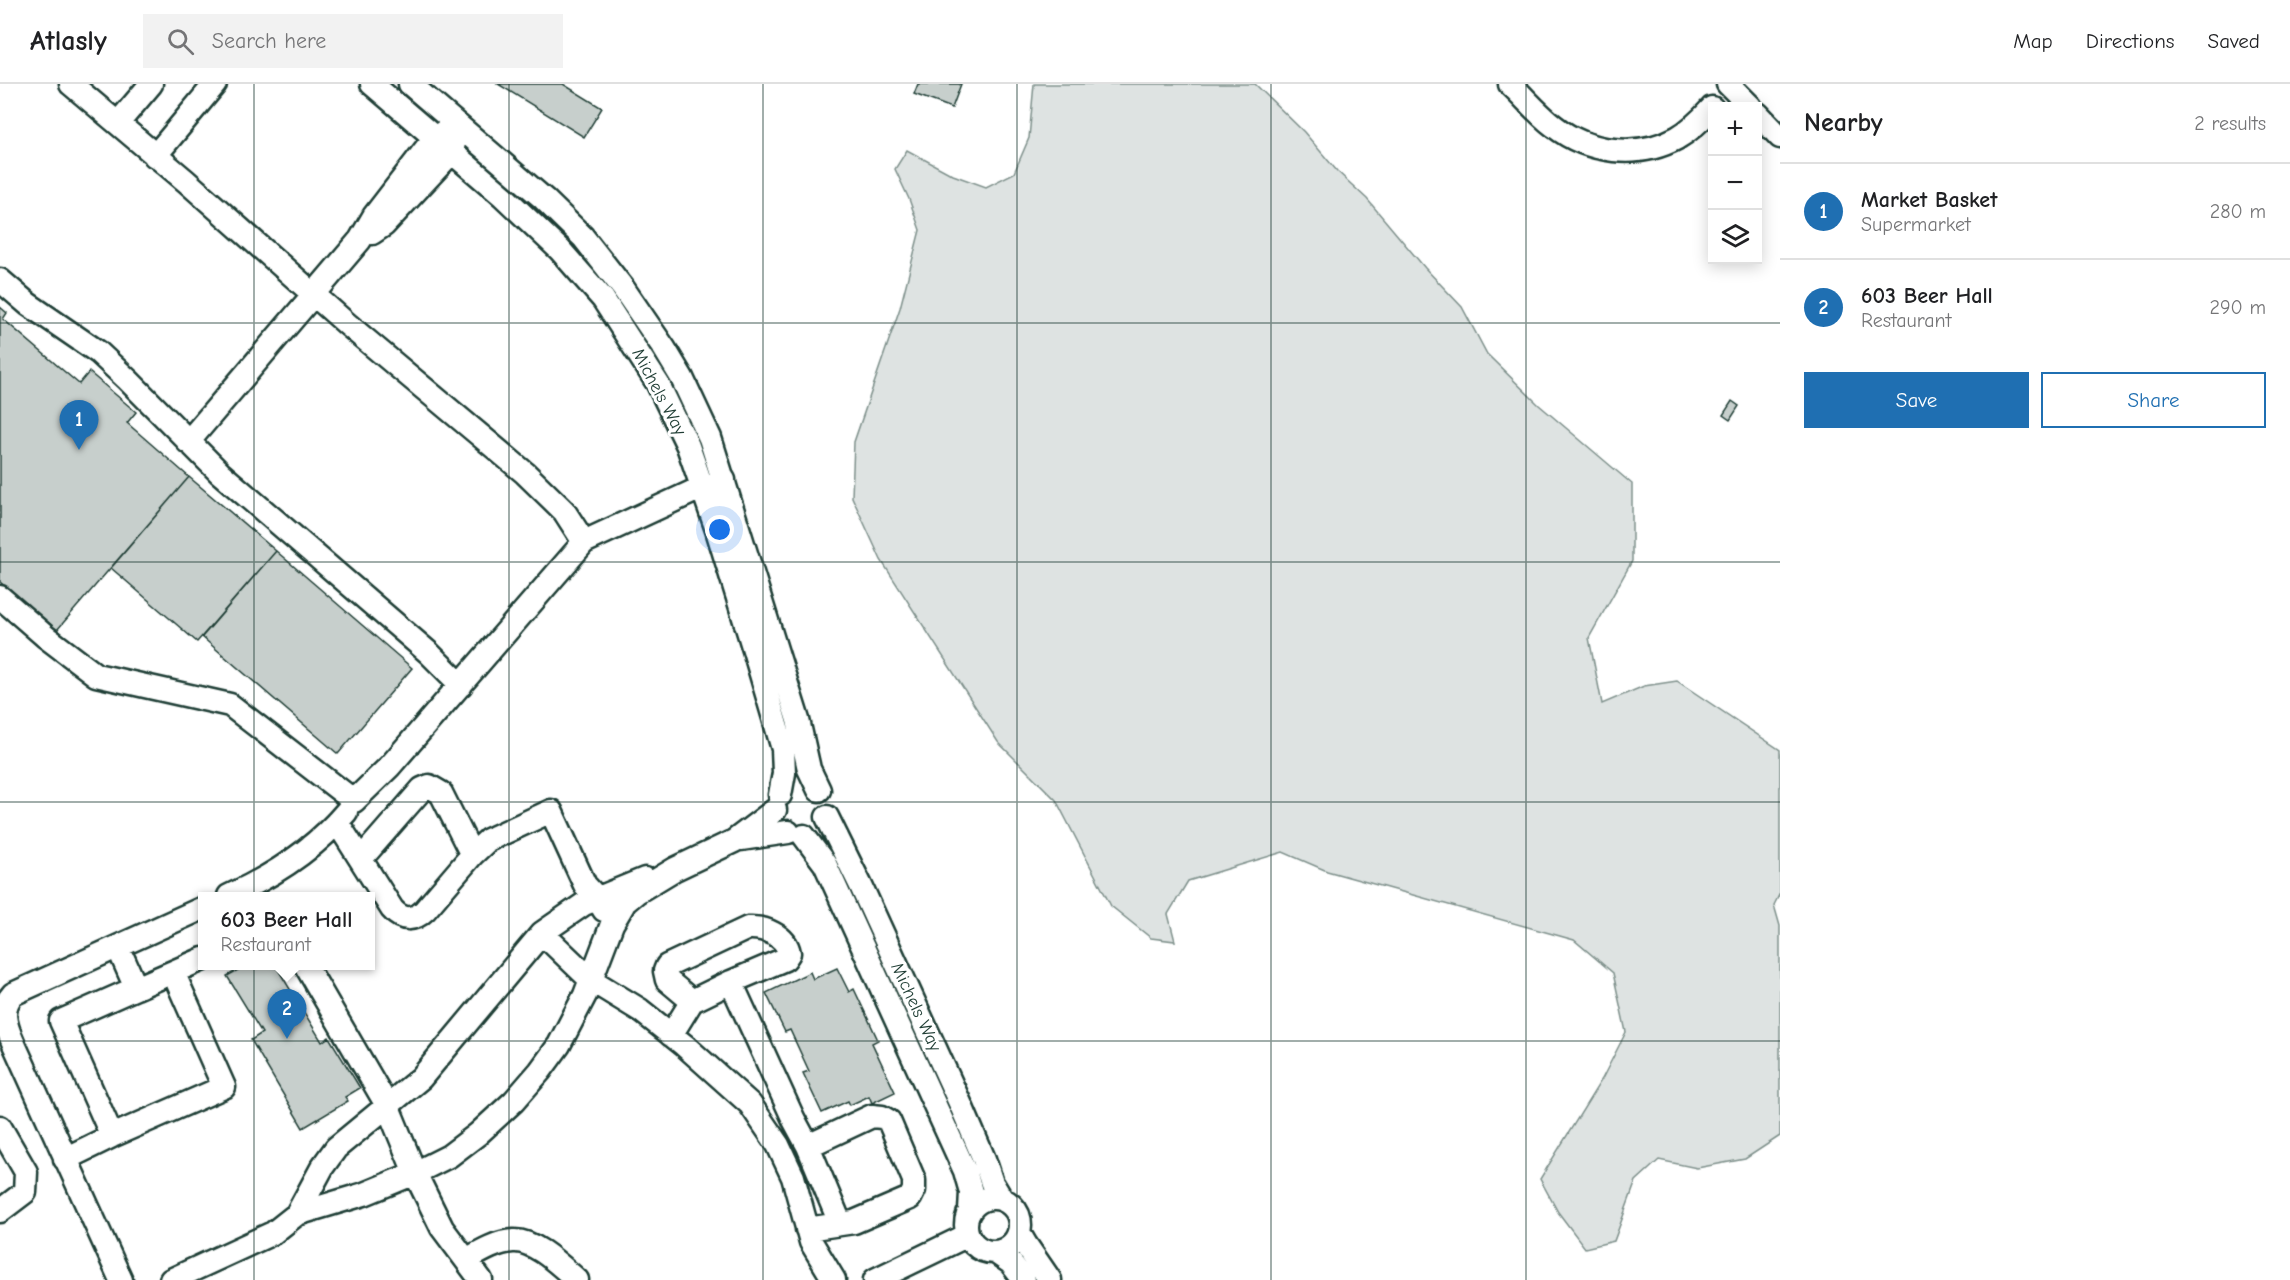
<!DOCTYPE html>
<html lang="en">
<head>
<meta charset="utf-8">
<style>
  :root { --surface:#fff; --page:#f2f2f2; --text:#202124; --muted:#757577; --line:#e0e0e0; --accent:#1f6fb2 }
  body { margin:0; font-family:"Comic Neue",sans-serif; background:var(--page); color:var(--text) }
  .controls { position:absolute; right:18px; top:18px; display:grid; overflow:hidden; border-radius:0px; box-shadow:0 3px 15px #0003 }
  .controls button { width:54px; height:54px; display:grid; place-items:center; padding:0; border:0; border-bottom:2px solid var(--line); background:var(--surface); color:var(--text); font:30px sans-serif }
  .you { position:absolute; left:720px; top:446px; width:21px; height:21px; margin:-15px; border:4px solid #fff; border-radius:50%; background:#1a73e8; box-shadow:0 0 0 9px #1a73e833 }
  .badge { display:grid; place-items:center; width:39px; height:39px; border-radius:50%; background:var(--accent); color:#fff; font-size:20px; font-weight:700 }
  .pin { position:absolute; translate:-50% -50px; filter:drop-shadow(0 2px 3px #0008) }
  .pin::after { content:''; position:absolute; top:32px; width:21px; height:18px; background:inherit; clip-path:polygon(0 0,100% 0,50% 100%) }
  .popup { position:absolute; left:198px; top:808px; width:177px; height:78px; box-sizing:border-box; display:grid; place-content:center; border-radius:0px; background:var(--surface); filter:drop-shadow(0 2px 4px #0005); font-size:20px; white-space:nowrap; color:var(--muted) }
  .popup b { font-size:22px; color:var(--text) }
  .popup::after { content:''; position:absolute; left:50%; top:100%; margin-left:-12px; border:12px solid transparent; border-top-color:var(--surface) }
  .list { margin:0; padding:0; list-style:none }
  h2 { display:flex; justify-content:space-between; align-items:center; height:78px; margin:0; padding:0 24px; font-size:26px }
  h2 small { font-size:20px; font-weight:400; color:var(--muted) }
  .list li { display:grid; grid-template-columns:39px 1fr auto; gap:18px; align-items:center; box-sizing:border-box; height:96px; padding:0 24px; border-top:2px solid var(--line) }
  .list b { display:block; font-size:22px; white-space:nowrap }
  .list p { margin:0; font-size:20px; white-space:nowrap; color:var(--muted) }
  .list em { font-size:20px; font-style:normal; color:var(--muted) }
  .actions { display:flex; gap:12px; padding:18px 24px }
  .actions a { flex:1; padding:14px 0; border:2px solid var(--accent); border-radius:0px; text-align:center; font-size:21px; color:var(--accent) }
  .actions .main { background:var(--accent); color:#fff }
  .icon { flex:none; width:33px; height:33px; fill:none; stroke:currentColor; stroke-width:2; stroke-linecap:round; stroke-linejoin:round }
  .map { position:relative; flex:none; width:1780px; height:1196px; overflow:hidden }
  header { display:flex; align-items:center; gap:36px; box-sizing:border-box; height:84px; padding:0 30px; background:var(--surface); border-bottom:2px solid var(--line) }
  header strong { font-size:28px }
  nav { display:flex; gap:33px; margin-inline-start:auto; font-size:21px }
  .search { width:420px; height:54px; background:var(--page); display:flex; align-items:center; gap:15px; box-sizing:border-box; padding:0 21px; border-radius:0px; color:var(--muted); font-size:22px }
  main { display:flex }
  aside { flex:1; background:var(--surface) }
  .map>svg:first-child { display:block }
</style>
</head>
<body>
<header>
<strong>Atlasly</strong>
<div class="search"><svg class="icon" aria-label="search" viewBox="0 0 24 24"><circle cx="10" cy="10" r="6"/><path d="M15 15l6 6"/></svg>Search here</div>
<nav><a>Map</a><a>Directions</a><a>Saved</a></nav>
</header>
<main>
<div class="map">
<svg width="1780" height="1196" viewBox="0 0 1780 1196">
  <rect width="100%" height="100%" fill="#fff"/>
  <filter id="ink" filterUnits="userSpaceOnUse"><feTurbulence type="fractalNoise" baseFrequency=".0167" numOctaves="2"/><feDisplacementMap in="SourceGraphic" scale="12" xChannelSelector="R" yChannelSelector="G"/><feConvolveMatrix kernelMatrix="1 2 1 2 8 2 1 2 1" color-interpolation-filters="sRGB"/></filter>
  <g filter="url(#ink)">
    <path fill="#dee3e2" stroke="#7e908b" stroke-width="1.5" d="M 1034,0 L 1255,0 L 1304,48 L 1337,87 L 1367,115 L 1425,184 L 1462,223 L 1487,270 L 1539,321 L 1632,400 L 1632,477 L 1589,554 L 1602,620 L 1644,602 L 1677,597 L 1780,666 L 1780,809 L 1774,821 L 1780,842 L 1780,1052 L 1745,1075 L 1697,1084 L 1659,1076 L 1636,1097 L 1614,1157 L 1585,1164 L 1558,1128 L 1540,1095 L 1602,995 L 1626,948 L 1613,889 L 1574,856 L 1327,787 L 1283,768 L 1188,797 L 1168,830 L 1175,857 L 1151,854 L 1111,822 L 1056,716 L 998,658 L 881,476 L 852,413 L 854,358 L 900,224 L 920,146 L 909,115 L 895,85 L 907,66 L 953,91 L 986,103 L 1014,89 L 1029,54 Z"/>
    <path fill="#c7cfcc" stroke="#1f3d34" stroke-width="1.5" d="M 498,0 L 563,0 L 602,24 L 584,53 Z
      M 918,0 L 961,0 L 952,24 L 914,10 Z
      M 0,223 L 7,229 L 3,235 L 79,300 L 89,288 L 136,328 L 127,339 L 189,393 L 57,546 L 0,498 Z
      M 1732,317 L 1739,322 L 1730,336 L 1723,331 Z
      M 189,393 L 276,467 L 197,558 L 111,484 Z
      M 276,467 L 412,584 L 338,670 L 202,553 Z
      M 245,882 L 276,882 L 322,958 L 329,953 L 360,1004 L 345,1013 L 348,1017 L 303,1044 L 251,956 L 262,949 L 227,892 Z
      M 837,884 L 849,908 L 854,905 L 878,956 L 872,959 L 895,1008 L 872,1019 L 869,1012 L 850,1021 L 848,1017 L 822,1029 L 803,989 L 809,987 L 790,946 L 785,948 L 766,909 L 810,888 L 813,895 Z"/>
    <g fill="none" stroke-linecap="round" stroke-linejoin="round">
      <defs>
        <path id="minor" d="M 71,0 L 186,97 L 347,240 L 525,389 L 564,427 L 584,458
          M 372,0 L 503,112 L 560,166 L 603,215 L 658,300 L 688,362 L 717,446 L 754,566 L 783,665 L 784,689 L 780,711
          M 410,0 L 544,115 L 583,153 L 623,204 L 664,264 L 682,294 L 710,354 L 798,636 L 809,685 L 819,706
          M 1510,0 C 1525,14 1538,30 1554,42 C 1588,69 1638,75 1677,54 C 1691,46 1702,35 1712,24
          M 1728,0 L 1750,22
          M 1758,30 L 1780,53
          M 118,39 L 151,0
          M 155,72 L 215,0
          M 372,149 L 384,141 L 452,68 L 455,54
          M 0,196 L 28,220 L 98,268 L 128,296 L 220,389 L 429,569 L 461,601
          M 188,358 L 360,156 L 374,132 L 435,53 L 447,46
          M 0,513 L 46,553 L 96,591 L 230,621 L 354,717 L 390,682 L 584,458 L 703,403 L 724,396
          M 827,733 L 861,802 L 960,1019 L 984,1075 L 992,1099 L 1001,1114
          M 337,738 L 392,825 C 402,837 414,837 425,826 L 472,771 L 488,756 L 551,727 L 585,801 L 597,814 L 604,826
          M 804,752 L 825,780 L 965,1087 L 971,1108 L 970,1127
          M 741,755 L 788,748
          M 361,775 L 422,705 L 429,702 L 441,709 L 472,771
          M 229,812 C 273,792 314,766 346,728
          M 542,849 L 591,896 L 640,926 L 684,961 L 750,1020 L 778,1061 L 793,1093 L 811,1158 L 834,1196
          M 118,863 L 136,904 L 61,937 L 112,1052 L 224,1003 L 173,888 L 136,904
          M 306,882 L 388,1023 L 415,1089 L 442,1144 L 481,1196
          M 173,888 L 203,875
          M 692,917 L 667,896 L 665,887 L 667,882 L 748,844 C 764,843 786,851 789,869 L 785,875 L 731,898
          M 671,951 L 692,917 L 731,898 L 794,1036 L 808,1062
          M 0,1043 L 26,1088 L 25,1108 L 0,1127
          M 65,1075 L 112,1052
          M966 1141a27 27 0 1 1 54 0a27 27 0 1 1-54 0Z
          M 297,1130 L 323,1082 L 336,1064 L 421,994 L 542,849 L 584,820 L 645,795
          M 807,1145 L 854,1138 L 910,1114 L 914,1106 L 914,1096 L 889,1037 L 882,1033 L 872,1032 L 808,1062 L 840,1139
          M 1019,1149 L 1026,1161 L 1050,1196
          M 995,1168 L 1011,1179 L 1024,1196
          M 466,1176 C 480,1168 496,1158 513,1157 C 534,1155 562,1183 577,1196
          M 121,1196 L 13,958 C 5,940 0,924 13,910 L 203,824
          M 171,1196 L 273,1149 L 297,1130 L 364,1110 L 415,1089 L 449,1072 L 478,1050 L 514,1017 L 540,987 L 559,961 L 585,911 L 612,840 L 625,818 L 637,808 L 675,785 L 734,757 L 775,726
          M 875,1196 L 968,1151"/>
      </defs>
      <use href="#minor" stroke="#1f3d34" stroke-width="27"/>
      <use href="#minor" stroke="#fff" stroke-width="22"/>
    </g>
  </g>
  <path fill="none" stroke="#1f3d34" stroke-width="1.5" stroke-opacity="0.55" d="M 254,0 L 254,1196M 509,0 L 509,1196M 763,0 L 763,1196M 1017,0 L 1017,1196M 1271,0 L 1271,1196M 1526,0 L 1526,1196M 0,239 L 1780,239M 0,478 L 1780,478M 0,718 L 1780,718M 0,957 L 1780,957"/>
  <g text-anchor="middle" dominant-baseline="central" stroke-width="6" stroke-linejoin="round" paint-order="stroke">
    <g font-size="18" fill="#1f3d34" stroke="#fff">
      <text transform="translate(659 308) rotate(62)">Michels Way</text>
      <text transform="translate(916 923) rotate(65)">Michels Way</text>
    </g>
  </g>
</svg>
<div class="controls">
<button>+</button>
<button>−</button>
<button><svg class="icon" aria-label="layers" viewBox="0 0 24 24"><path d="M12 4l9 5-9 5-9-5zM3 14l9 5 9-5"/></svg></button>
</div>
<div class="you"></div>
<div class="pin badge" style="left:79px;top:366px">1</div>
<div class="pin badge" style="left:287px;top:955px">2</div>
<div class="popup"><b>603 Beer Hall</b>Restaurant</div>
</div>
<aside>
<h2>Nearby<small>2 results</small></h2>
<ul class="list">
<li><span class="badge">1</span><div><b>Market Basket</b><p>Supermarket</p></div><em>280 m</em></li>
<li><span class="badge">2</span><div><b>603 Beer Hall</b><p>Restaurant</p></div><em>290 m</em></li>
</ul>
<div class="actions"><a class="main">Save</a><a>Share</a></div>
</aside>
</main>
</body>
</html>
